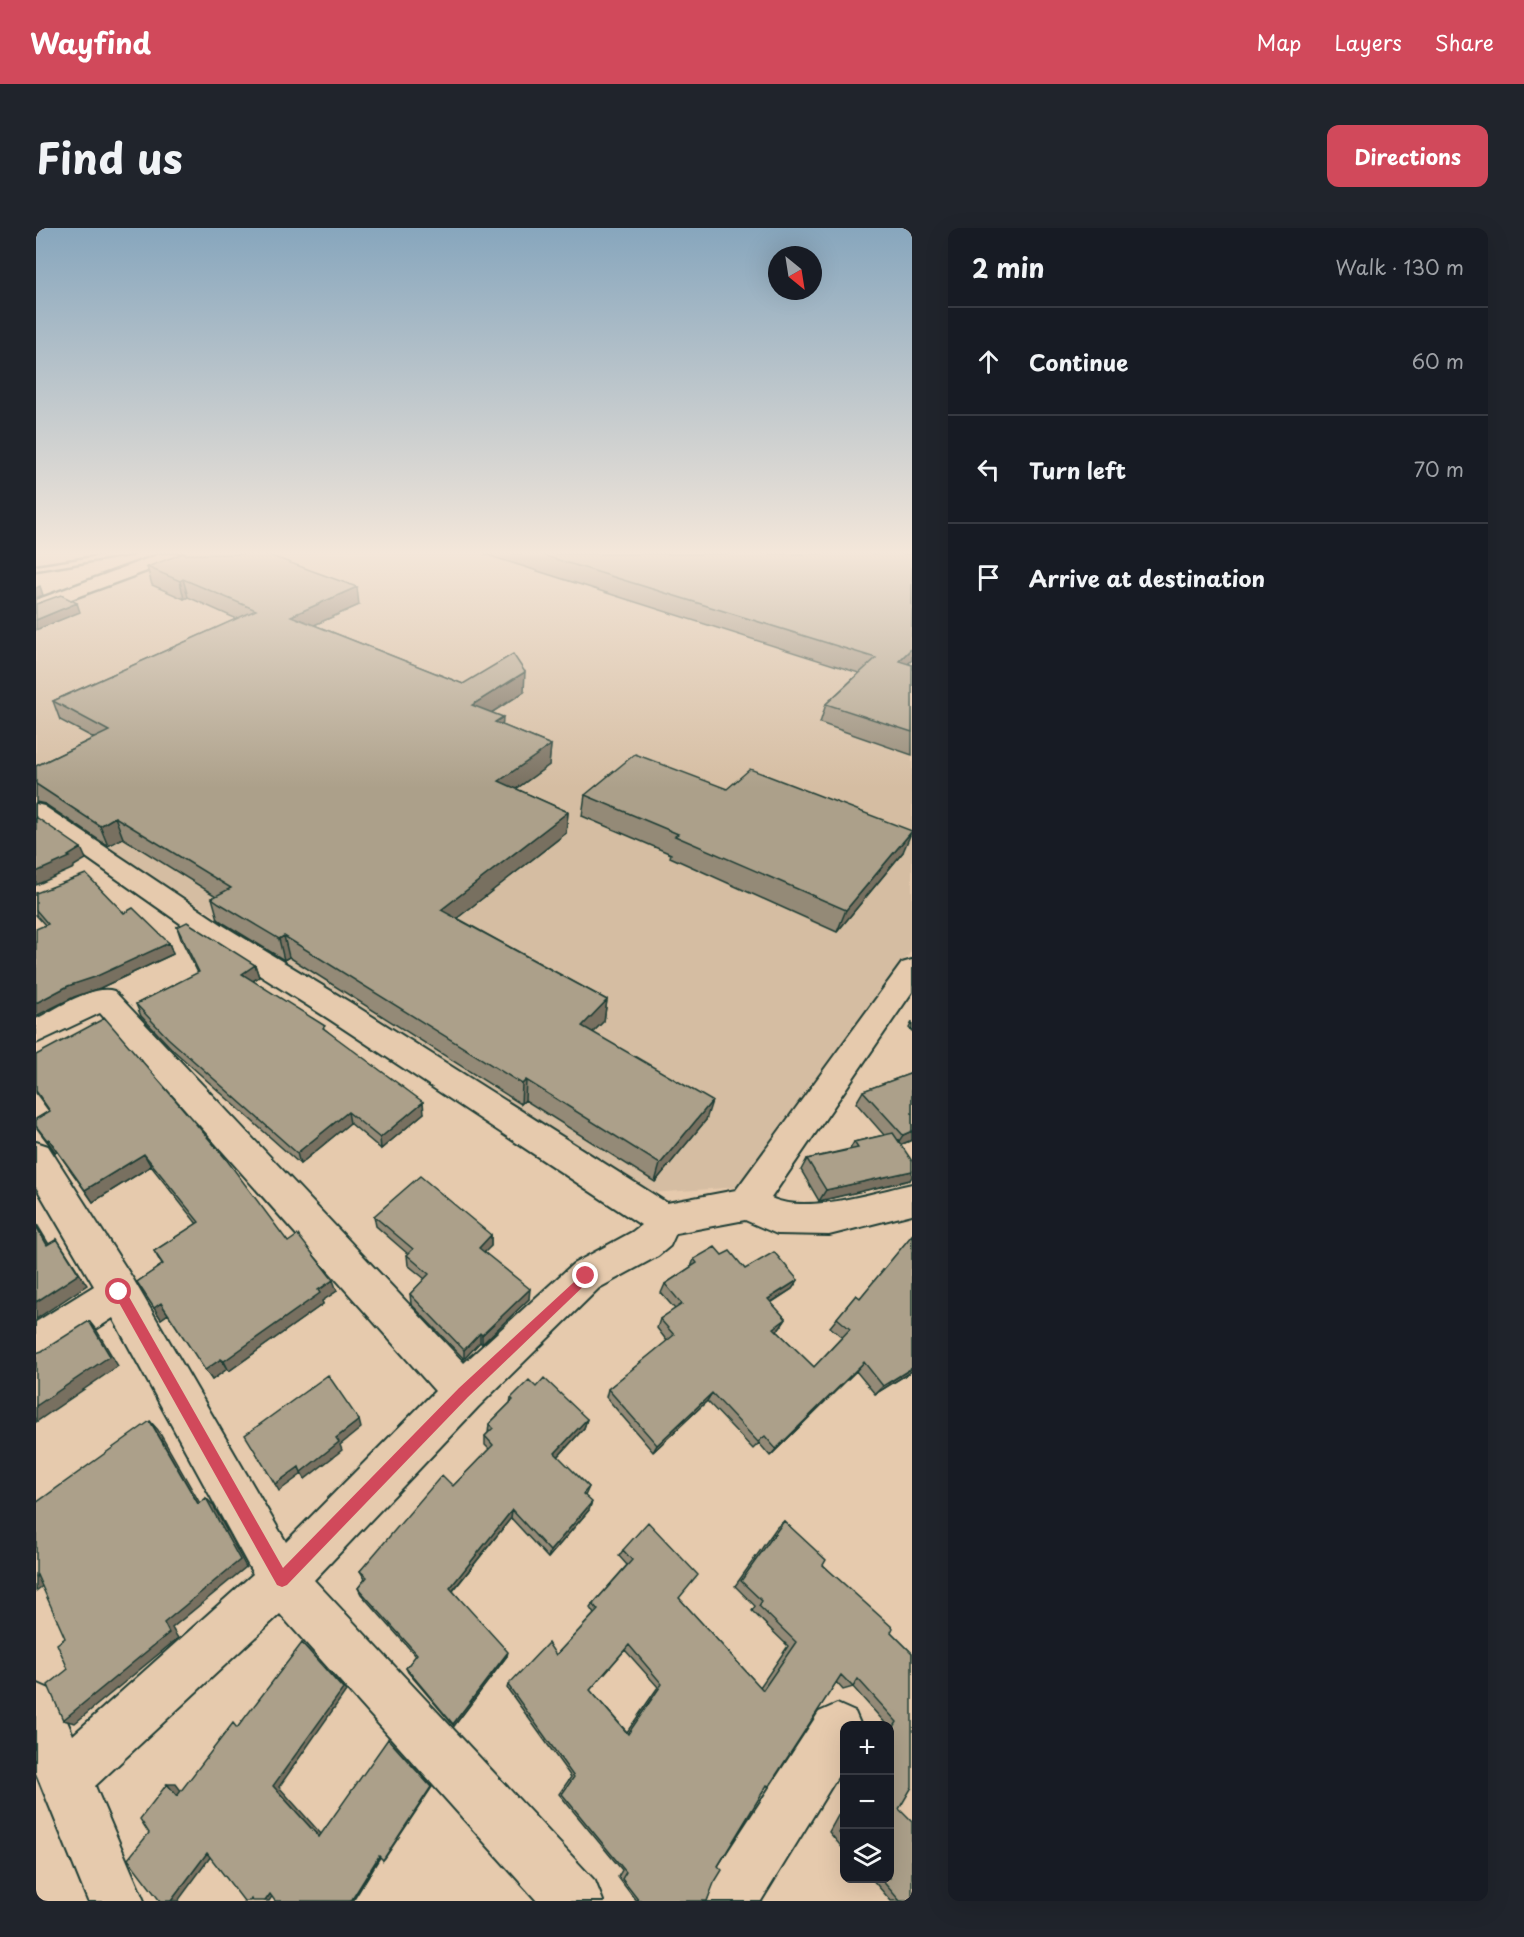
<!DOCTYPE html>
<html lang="en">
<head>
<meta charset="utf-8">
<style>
  :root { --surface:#171b24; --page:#20242c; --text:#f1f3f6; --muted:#9ea1a6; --line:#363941; --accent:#d1495b }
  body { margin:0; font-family:"Playpen Sans",sans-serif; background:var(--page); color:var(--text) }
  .controls { position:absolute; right:18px; bottom:18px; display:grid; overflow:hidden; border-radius:12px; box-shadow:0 6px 24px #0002 }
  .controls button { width:54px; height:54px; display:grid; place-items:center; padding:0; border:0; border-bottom:2px solid var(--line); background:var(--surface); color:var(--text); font:30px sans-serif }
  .compass { position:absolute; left:732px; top:18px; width:54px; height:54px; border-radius:50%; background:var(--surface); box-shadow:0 6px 24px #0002; rotate:150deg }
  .stop { position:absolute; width:18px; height:18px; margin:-14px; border:4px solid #d1495b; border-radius:50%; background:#fff }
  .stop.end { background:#d1495b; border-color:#fff; box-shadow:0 2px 6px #0008 }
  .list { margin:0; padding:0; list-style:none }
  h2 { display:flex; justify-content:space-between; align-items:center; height:78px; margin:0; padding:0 24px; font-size:26px }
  h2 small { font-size:20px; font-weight:400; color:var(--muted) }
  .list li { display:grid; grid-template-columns:39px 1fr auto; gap:18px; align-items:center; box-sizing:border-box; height:108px; padding:0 24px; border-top:2px solid var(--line) }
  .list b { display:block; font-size:22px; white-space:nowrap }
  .list em { font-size:20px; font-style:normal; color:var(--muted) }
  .icon { flex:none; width:33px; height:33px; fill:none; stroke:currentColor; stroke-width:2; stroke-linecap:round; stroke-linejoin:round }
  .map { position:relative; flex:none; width:876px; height:1673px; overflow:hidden; border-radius:12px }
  header { display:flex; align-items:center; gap:36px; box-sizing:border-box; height:84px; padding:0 30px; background:var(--accent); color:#fff }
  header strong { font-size:28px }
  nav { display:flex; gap:33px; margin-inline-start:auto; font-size:21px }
  .intro { display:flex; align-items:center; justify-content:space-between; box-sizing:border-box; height:144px; padding:0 36px }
  h1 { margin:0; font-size:42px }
  .button { padding:15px 27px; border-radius:12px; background:var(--accent); color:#fff; font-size:21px; font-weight:700 }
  main { display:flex; gap:36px; padding:0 36px }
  aside { flex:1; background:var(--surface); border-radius:12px; box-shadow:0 6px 24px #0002 }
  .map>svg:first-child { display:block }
</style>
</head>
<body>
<header>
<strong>Wayfind</strong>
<nav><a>Map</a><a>Layers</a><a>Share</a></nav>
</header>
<div class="intro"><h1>Find us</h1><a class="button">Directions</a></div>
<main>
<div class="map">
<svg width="876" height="1673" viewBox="0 0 876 1673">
  <rect width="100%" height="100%" fill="#e6caad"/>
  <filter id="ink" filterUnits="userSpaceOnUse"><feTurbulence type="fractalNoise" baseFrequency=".0167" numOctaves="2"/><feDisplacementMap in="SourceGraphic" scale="12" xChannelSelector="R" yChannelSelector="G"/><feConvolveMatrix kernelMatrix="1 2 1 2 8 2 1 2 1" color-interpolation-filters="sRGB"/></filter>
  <g filter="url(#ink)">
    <path fill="#d5bda2" d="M 152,326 L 876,326 L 876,722 L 703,959 L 615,965 L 0,574 L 0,384 Z"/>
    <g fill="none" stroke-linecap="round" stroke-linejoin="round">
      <defs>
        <path id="service" d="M 77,326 L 98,326 L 0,342 L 0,338 Z"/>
        <path id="minor" d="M 0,576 L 8,578 L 188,698 L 315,775 L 631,975 L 700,962 L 866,735 L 876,732 L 876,764 L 735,970 C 771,987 838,964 876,956 L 876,986 L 793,1007 L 741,1006 L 709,992 L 640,1005 L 634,1018 L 622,1028 L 563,1060 L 442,1179 L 278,1352 L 559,1653 L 567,1673 L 501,1673 L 244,1386 L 59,1558 L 108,1673 L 52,1673 L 0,1545 L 0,1455 L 18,1463 L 37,1507 L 217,1346 L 77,1090 L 14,1131 L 0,1136 L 0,1094 L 58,1058 L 0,959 L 0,914 L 12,918 L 97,1051 L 250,1314 L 399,1163 L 64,785 L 0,815 L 0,791 C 21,781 56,756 78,763 L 428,1135 L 537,1036 L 596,1004 L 605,997 L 293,791 L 168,712 L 0,594 Z
          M 801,1476 L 819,1484 L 825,1498 L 808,1498 L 808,1538 L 725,1673 L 665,1673 L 673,1653 L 783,1484 Z"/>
        <path id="tertiary" d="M 124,326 L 148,326 L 146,330 L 0,384 L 0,372 Z"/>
      </defs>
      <use href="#service" stroke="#1f3d34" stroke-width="5"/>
      <use href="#minor" stroke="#1f3d34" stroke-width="4"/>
      <use href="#tertiary" stroke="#1f3d34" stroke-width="5"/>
      <use href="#service" fill="#e6caad" fill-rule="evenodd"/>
      <use href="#minor" fill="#e6caad" fill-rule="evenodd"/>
      <use href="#tertiary" fill="#e6caad" fill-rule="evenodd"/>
    </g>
    <path fill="#948a77" stroke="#1f3d34" stroke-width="1.5" fill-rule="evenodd" d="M 448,326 L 876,326 L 876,432 L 872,435 L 876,437 L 876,527 L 784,495 L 790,476 L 823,445 Z
      M 111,339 L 323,377 L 278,397 L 427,456 L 488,464 L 455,485 L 466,497 L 515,517 L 513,537 L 480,561 L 532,584 L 530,605 L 421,690 L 571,772 L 568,793 L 557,804 L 670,892 L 619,954 L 489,872 L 485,876 L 253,729 L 248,732 L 189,696 L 182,691 L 176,670 L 180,668 L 87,610 L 72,618 L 9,576 L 0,574 L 0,538 L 58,510 L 24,492 L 17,473 L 201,391 L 152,369 L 148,371 L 116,357 Z
      M 691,561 L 867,624 L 801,704 L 634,629 L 635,626 L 546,588 L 549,567 Z
      M 0,665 L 88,685 L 133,715 L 137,726 L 64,760 L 38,769 L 9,697 L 0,687 Z
      M 141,699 L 219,737 L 223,749 L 217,753 L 290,802 L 388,885 L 345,921 L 314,895 L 264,936 L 137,822 L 105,788 L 100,776 L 162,745 L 145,711 Z
      M 876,794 L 876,803 L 873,800 Z
      M 0,827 L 252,1014 L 301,1063 L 286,1073 L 287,1076 L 193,1143 L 191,1141 L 176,1152 L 132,1086 L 125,1091 L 101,1054 L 126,1037 L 118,1023 L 161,996 L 115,938 L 57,974 L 21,923 L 19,924 L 0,899 L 0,891 L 13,883 L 0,865 Z
      M 876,845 L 876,912 L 864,917 L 874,952 L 783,973 L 765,942 L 771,931 L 814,921 L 818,914 L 848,907 L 820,875 L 827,863 Z
      M 338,988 L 455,1007 L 455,1018 L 448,1024 L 493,1071 L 446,1116 L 444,1114 L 428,1131 L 375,1076 L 374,1066 L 389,1051 L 372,1037 L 371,1027 L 372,1026 L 340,998 Z
      M 876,1007 L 876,1143 L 839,1166 L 820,1143 L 734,1228 L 723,1215 L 717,1221 L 671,1173 L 617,1224 L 570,1169 L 572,1161 L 631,1113 L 621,1100 L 624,1091 L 639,1081 L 625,1065 L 629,1056 L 655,1039 L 658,1031 L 686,1027 L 709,1041 L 762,1052 L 756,1061 L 735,1075 L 750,1091 L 744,1100 L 741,1103 L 778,1139 L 806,1109 L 794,1099 L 820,1067 L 824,1070 Z
      M 500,1159 L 551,1191 L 548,1200 L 522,1229 L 553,1259 L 549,1268 L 553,1282 L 512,1330 L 475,1290 L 417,1363 L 471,1428 L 418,1498 L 372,1444 L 370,1440 L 380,1428 L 325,1366 L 322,1360 L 329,1351 L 324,1343 L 417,1258 L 453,1221 L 449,1217 L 449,1208 L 452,1205 L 453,1196 L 474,1175 L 475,1170 Z
      M 748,1293 L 787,1337 L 876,1425 L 863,1581 L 876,1673 L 855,1673 L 835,1650 L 854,1650 L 854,1497 L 849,1497 L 850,1496 L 817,1459 L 807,1462 L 800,1454 L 733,1558 L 730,1558 L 682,1638 L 671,1673 L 600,1673 L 582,1649 L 586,1642 L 523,1566 L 535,1549 L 471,1460 L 472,1457 L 520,1427 L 558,1386 L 554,1380 L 557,1376 L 591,1337 L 583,1328 L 587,1322 L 643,1370 L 724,1459 L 752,1418 L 716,1383 L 719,1378 L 699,1358 L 741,1299 ZM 589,1422 L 622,1459 L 591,1504 L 554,1462 Z
      M 808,1577 L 808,1622 L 793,1604 Z"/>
    <path fill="#787061" stroke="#1f3d34" stroke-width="1.5" d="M 147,351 L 152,369 L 148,371 L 144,353 Z
      M 4,358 L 7,367 L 0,370 L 0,360 Z
      M 321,359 L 323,377 L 258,406 L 255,388 Z
      M 41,375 L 44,384 L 0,402 L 0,392 Z
      M 876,420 L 876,432 L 856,451 L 863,433 Z
      M 489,444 L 488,464 L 436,497 L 436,477 Z
      M 467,489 L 466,509 L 459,494 Z
      M 515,517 L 513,537 L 462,574 L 463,553 Z
      M 532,584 L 530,605 L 406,702 L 405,682 Z
      M 79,589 L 87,610 L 72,618 L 64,598 Z
      M 876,603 L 867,624 L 801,704 L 810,682 Z
      M 45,620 L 50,631 L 38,638 L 38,640 L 0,657 L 0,644 Z
      M 248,708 L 253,729 L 248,732 L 243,711 Z
      M 133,715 L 137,726 L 64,760 L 38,769 L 0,788 L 0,775 L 32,758 Z
      M 219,737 L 223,749 L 209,758 L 206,746 Z
      M 571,772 L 568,793 L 543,818 L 546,798 Z
      M 490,852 L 489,872 L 485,876 L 486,856 Z
      M 676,873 L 670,892 L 619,954 L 624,936 Z
      M 387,874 L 388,885 L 345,921 L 344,910 Z
      M 312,884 L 314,895 L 264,936 L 261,925 Z
      M 876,903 L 876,912 L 859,919 L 867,907 Z
      M 13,911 L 21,923 L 19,924 L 11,912 Z
      M 108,926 L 115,938 L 57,974 L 49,962 Z
      M 876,943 L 876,949 L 874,952 L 783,973 L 790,962 Z
      M 0,995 L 20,1028 L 11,1017 L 0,998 Z
      M 455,1007 L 455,1018 L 443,1030 L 443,1020 Z
      M 21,1011 L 29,1023 L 51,1057 L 0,1091 L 0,1074 Z
      M 297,1052 L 301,1063 L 286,1073 L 287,1076 L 193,1143 L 188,1133 Z
      M 762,1052 L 756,1061 L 726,1080 L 732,1071 Z
      M 494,1061 L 493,1071 L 446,1116 L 446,1107 Z
      M 125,1075 L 132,1086 L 125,1091 L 118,1080 Z
      M 750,1091 L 744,1100 L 732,1109 L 738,1100 Z
      M 53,1093 L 61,1103 L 82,1138 L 0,1194 L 0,1178 Z
      M 444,1105 L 444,1114 L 428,1131 L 428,1122 Z
      M 185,1131 L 191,1141 L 176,1152 L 169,1142 Z
      M 828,1134 L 820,1143 L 734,1228 L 740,1221 Z
      M 876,1140 L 876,1143 L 839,1166 L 847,1158 Z
      M 676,1165 L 671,1173 L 617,1224 L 621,1217 Z
      M 551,1191 L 548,1200 L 517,1234 L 519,1225 Z
      M 323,1192 L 325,1200 L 304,1217 L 306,1222 L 269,1251 L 265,1244 L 300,1210 Z
      M 114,1193 L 122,1202 L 169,1284 L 162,1276 Z
      M 263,1239 L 266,1246 L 243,1263 L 239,1256 Z
      M 170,1270 L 177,1277 L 210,1339 L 136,1400 L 142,1410 L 39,1495 L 27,1492 L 128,1395 Z
      M 556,1274 L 553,1282 L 512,1330 L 514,1323 Z
      M 476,1282 L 475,1290 L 414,1366 L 414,1360 Z
      M 1,1347 L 13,1353 L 0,1363 L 0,1348 Z
      M 266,1415 L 310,1463 L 243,1559 L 287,1608 L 283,1609 L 237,1558 Z
      M 472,1424 L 471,1428 L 418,1498 L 417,1496 Z
      M 352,1511 L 396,1559 L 349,1630 L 347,1632 Z
      M 131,1556 L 140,1556 L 149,1568 L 141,1568 Z
      M 178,1624 L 142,1673 L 135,1673 L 171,1625 Z
      M 346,1626 L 317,1673 L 315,1673 L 343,1628 Z
      M 239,1664 L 233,1673 L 229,1673 L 234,1666 Z"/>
    <path fill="#aca08a" stroke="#1f3d34" stroke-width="1.5" fill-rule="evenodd" d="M 145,326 L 230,326 L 321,359 L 255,388 L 427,456 L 477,426 L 489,444 L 436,477 L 467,489 L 459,494 L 515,517 L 463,553 L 532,584 L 405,682 L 571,772 L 546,798 L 676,873 L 624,936 L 490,852 L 486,856 L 248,708 L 243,711 L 183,675 L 176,670 L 195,660 L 79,589 L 64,598 L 0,556 L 0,538 L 73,503 L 17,473 L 220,382 L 147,351 L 144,353 L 111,339 Z
      M 503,326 L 876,326 L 876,420 L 863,433 L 876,437 L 876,504 L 790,476 L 840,430 Z
      M 25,367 L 41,375 L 0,392 L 0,376 Z
      M 599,526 L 691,561 L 714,541 L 876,603 L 810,682 L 639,608 L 642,606 L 549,567 Z
      M 0,589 L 45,620 L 32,628 L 34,629 L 0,644 Z
      M 50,646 L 88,685 L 97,680 L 133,715 L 59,749 L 32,758 L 0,775 L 0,701 L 12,696 L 0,682 L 0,665 Z
      M 151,694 L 219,737 L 206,746 L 289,798 L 287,800 L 387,874 L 344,910 L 312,884 L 261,925 L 132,810 L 100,776 L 163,744 L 141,699 Z
      M 69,790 L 190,931 L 252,1014 L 262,1007 L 297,1052 L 282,1062 L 284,1065 L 188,1133 L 185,1131 L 169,1142 L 125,1075 L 118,1080 L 101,1054 L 127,1036 L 118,1023 L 163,994 L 108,926 L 49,962 L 13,911 L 11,912 L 0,898 L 0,891 L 14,883 L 0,863 L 0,827 Z
      M 876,845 L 876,903 L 867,907 L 827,863 Z
      M 857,905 L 876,933 L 876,943 L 790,962 L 771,931 L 822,920 L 818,914 Z
      M 384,948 L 455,1007 L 443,1020 L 494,1061 L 446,1107 L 444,1105 L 428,1122 L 374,1066 L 393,1046 L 371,1027 L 377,1021 L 338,988 Z
      M 0,998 L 11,1017 L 21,1011 L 43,1046 L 0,1074 Z
      M 876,1007 L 876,1140 L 847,1158 L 828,1134 L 740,1221 L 729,1208 L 722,1214 L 676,1165 L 621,1217 L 572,1161 L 638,1107 L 624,1091 L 646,1076 L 629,1056 L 661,1035 L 658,1031 L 679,1019 L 686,1027 L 694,1023 L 709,1041 L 738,1024 L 762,1052 L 732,1071 L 750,1091 L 738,1100 L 778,1139 L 814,1101 L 801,1090 L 820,1067 L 824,1070 Z
      M 53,1093 L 74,1128 L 0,1178 L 0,1125 L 6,1123 Z
      M 292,1147 L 323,1192 L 300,1210 L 303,1214 L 265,1244 L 263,1239 L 239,1256 L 209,1207 Z
      M 508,1150 L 551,1191 L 519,1225 L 553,1259 L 547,1266 L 556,1274 L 514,1323 L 476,1282 L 414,1360 L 472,1424 L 417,1496 L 370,1440 L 381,1426 L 322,1360 L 331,1349 L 324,1343 L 406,1247 L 417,1258 L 457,1217 L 449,1208 L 457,1200 L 453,1196 L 477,1172 L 475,1170 L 493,1152 L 500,1159 Z
      M 114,1193 L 162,1276 L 170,1270 L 204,1332 L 128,1395 L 133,1405 L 27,1492 L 12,1457 L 32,1441 L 21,1416 L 29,1410 L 1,1347 L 0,1348 L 0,1275 Z
      M 748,1293 L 790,1332 L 787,1337 L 857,1400 L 855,1404 L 876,1425 L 876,1559 L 863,1581 L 876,1594 L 876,1673 L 864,1673 L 844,1650 L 854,1650 L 854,1517 L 858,1510 L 854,1505 L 861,1494 L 822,1451 L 817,1459 L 805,1447 L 733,1558 L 731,1557 L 682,1638 L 686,1642 L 678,1655 L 671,1673 L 603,1673 L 586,1651 L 590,1644 L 526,1566 L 538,1549 L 472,1457 L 512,1415 L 520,1427 L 562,1382 L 557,1376 L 596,1332 L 587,1322 L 612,1294 L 662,1347 L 643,1370 L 727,1462 L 760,1414 L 723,1378 L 726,1373 L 705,1353 ZM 593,1417 L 626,1456 L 592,1506 L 554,1462 Z
      M 266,1415 L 307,1461 L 237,1558 L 283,1609 L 352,1511 L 395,1559 L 347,1632 L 343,1628 L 315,1673 L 239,1673 L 234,1666 L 229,1673 L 216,1673 L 215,1671 L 214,1673 L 208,1673 L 171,1625 L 135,1673 L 124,1673 L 92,1631 L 113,1605 L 104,1591 L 131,1556 L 141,1568 L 197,1495 L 201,1500 Z
      M 808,1595 L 808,1612 L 803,1605 Z"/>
  </g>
  <linearGradient id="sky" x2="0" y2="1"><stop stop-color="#87a6bd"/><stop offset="0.58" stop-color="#f4e7da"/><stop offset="1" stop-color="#f4e7da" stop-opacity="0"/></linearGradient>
  <rect width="876" height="560" fill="url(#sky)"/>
  <path fill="#d1495b" d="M 550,1043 L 554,1045 L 554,1052 L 432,1169 L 251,1357 L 246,1359 L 241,1357 L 77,1064 L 83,1059 L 88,1060 L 247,1340 L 423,1160 Z"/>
</svg>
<div class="controls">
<button>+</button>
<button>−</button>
<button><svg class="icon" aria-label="layers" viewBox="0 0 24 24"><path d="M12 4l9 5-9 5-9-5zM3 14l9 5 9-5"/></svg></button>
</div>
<svg class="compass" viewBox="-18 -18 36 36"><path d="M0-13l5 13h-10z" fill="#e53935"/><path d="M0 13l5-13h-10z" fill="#9ea1a6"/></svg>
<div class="stop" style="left:83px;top:1064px"></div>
<div class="stop end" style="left:550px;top:1048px"></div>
</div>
<aside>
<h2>2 min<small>Walk · 130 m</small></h2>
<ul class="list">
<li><svg class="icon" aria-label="ahead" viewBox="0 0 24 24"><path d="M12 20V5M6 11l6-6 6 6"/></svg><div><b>Continue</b></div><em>60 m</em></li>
<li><svg class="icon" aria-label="left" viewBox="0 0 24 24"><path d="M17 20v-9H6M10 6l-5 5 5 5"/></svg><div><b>Turn left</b></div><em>70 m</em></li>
<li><svg class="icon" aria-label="arrive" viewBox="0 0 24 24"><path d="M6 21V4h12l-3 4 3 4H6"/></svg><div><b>Arrive at destination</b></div></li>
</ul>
</aside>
</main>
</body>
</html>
